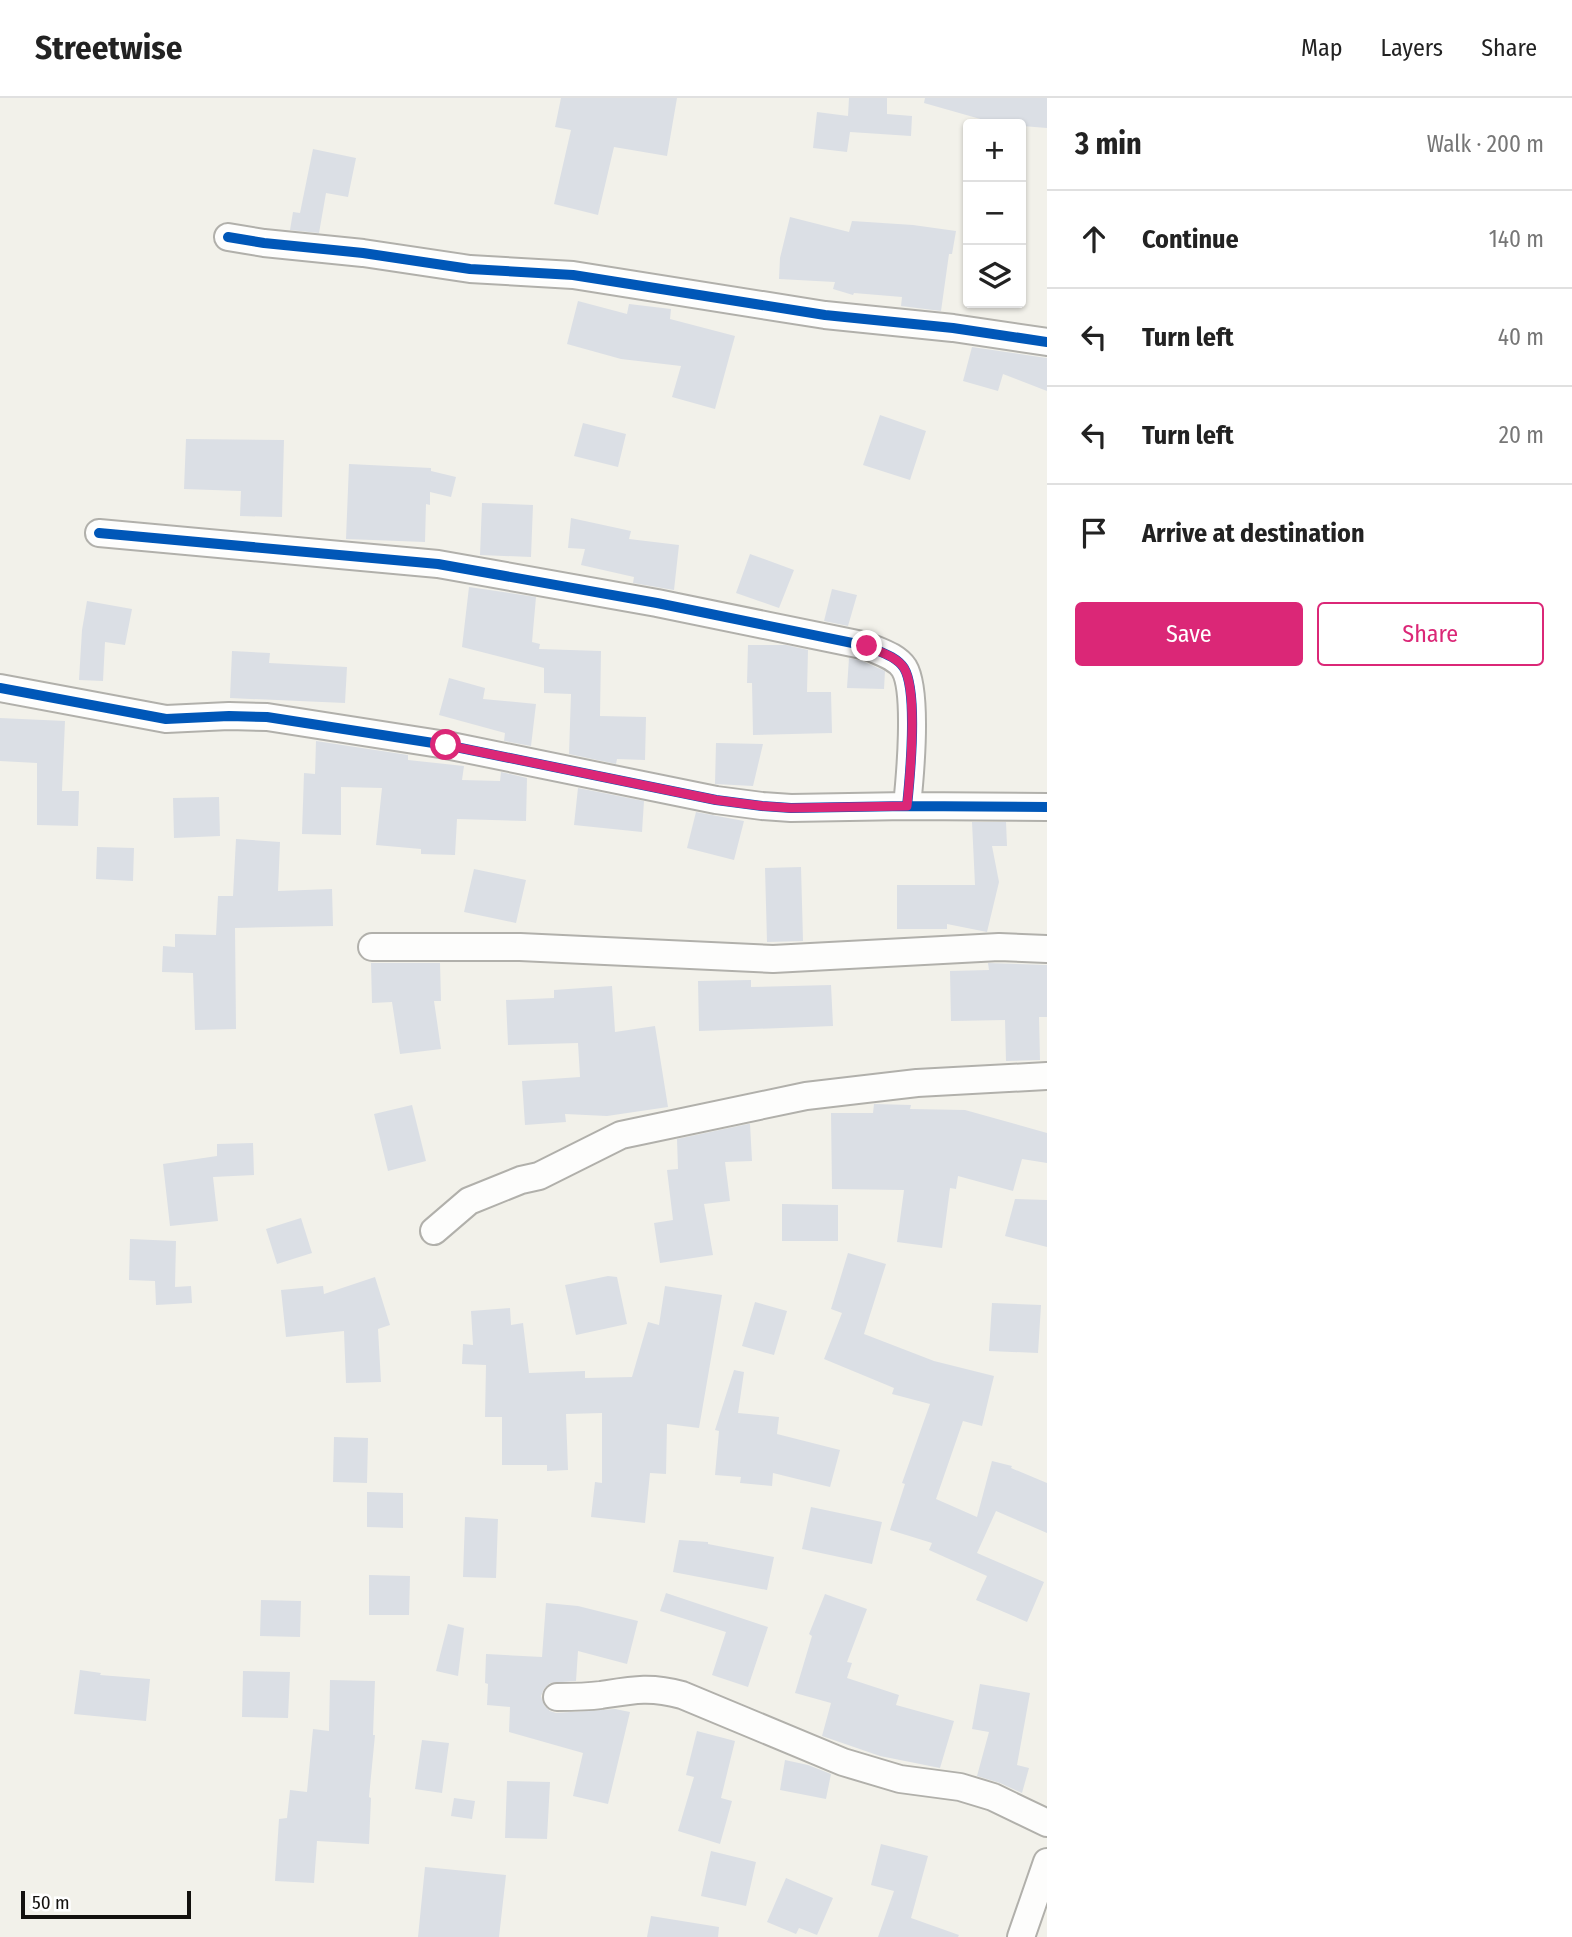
<!DOCTYPE html>
<html lang="en">
<head>
<meta charset="utf-8">
<style>
  :root { --surface:#fff; --page:#f2f2f2; --text:#222; --muted:#767676; --line:#e0e0e0; --accent:#db2777 }
  body { margin:0; font-family:"Fira Sans Condensed",sans-serif; background:var(--page); color:var(--text) }
  .controls { position:absolute; right:21px; top:21px; display:grid; overflow:hidden; border-radius:7px; box-shadow:0 2px 5px #0004 }
  .controls button { width:63px; height:63px; display:grid; place-items:center; padding:0; border:0; border-bottom:2px solid var(--line); background:var(--surface); color:var(--text); font:35px sans-serif }
  .scale { position:absolute; left:21px; bottom:18px; width:170px; box-sizing:border-box; padding-left:7px; border:4px solid #13110e; border-top:0; font-size:19px; line-height:24px; white-space:nowrap; color:#13110e; -webkit-text-stroke:5px #fff; paint-order:stroke }
  .stop { position:absolute; width:21px; height:21px; margin:-16px; border:5px solid #db2777; border-radius:50%; background:#fff }
  .stop.end { background:#db2777; border-color:#fff; box-shadow:0 2px 7px #0008 }
  .list { margin:0; padding:0; list-style:none }
  h2 { display:flex; justify-content:space-between; align-items:center; height:91px; margin:0; padding:0 28px; font-size:30px }
  h2 small { font-size:23px; font-weight:400; color:var(--muted) }
  .list li { display:grid; grid-template-columns:46px 1fr auto; gap:21px; align-items:center; box-sizing:border-box; height:98px; padding:0 28px; border-top:2px solid var(--line) }
  .list b { display:block; font-size:26px; white-space:nowrap }
  .list em { font-size:23px; font-style:normal; color:var(--muted) }
  .actions { display:flex; gap:14px; padding:21px 28px }
  .actions a { flex:1; padding:16px 0; border:2px solid var(--accent); border-radius:7px; text-align:center; font-size:24px; color:var(--accent) }
  .actions .main { background:var(--accent); color:#fff }
  .icon { flex:none; width:38px; height:38px; fill:none; stroke:currentColor; stroke-width:2; stroke-linecap:round; stroke-linejoin:round }
  .map { position:relative; flex:none; width:1047px; height:1839px; overflow:hidden }
  header { display:flex; align-items:center; gap:42px; box-sizing:border-box; height:98px; padding:0 35px; background:var(--surface); border-bottom:2px solid var(--line) }
  header strong { font-size:33px }
  nav { display:flex; gap:38px; margin-inline-start:auto; font-size:24px }
  main { display:flex }
  aside { flex:1; background:var(--surface) }
  .map>svg:first-child { display:block }
</style>
</head>
<body>
<header>
<strong>Streetwise</strong>
<nav><a>Map</a><a>Layers</a><a>Share</a></nav>
</header>
<main>
<div class="map">
<svg width="1047" height="1839" viewBox="0 0 1047 1839">
  <rect width="100%" height="100%" fill="#f2f1ea"/>
  <path fill="#dbdfe5" d="M 561,0 L 677,0 L 667,58 L 614,49 L 598,117 L 554,106 L 571,32 L 555,29 Z
    M 849,0 L 887,0 L 887,16 L 912,18 L 911,38 L 850,34 L 847,54 L 813,50 L 817,14 L 848,18 Z
    M 925,0 L 1047,0 L 1047,30 L 998,26 L 924,5 Z
    M 313,51 L 356,60 L 348,99 L 326,95 L 319,135 L 290,132 L 293,114 L 300,115 Z
    M 790,119 L 849,134 L 852,123 L 913,127 L 956,133 L 952,156 L 949,156 L 941,213 L 901,208 L 902,199 L 854,195 L 853,197 L 833,191 L 835,184 L 779,181 L 780,160 Z
    M 578,203 L 627,216 L 629,206 L 671,211 L 670,221 L 735,238 L 715,311 L 672,299 L 681,268 L 621,261 L 567,246 Z
    M 972,249 L 1047,260 L 1047,293 L 1003,276 L 998,293 L 963,283 Z
    M 880,317 L 926,333 L 910,382 L 863,367 Z
    M 583,325 L 626,336 L 618,369 L 574,358 Z
    M 186,341 L 284,342 L 282,419 L 240,418 L 241,393 L 184,391 Z
    M 349,366 L 431,370 L 431,373 L 456,379 L 451,399 L 430,394 L 430,407 L 426,406 L 425,444 L 346,441 Z
    M 482,405 L 533,407 L 531,459 L 480,457 Z
    M 571,420 L 631,433 L 629,441 L 679,447 L 674,492 L 633,485 L 634,479 L 581,467 L 585,451 L 568,450 Z
    M 750,456 L 794,472 L 779,510 L 736,495 Z
    M 469,489 L 536,499 L 532,544 L 540,546 L 539,551 L 601,553 L 600,618 L 646,619 L 645,662 L 617,661 L 616,666 L 569,656 L 571,596 L 544,595 L 544,570 L 462,549 Z
    M 832,491 L 857,497 L 848,528 L 824,523 Z
    M 87,503 L 132,511 L 125,547 L 105,544 L 103,583 L 79,582 L 82,532 Z
    M 748,547 L 786,547 L 808,552 L 807,594 L 831,594 L 832,635 L 753,637 L 752,585 L 747,585 Z
    M 232,553 L 270,555 L 269,565 L 347,569 L 345,605 L 230,600 Z
    M 849,560 L 862,563 L 885,573 L 884,591 L 847,590 Z
    M 449,580 L 485,590 L 483,601 L 536,606 L 531,648 L 504,643 L 505,635 L 439,617 Z
    M 0,620 L 65,623 L 62,693 L 79,693 L 78,728 L 37,727 L 37,665 L 0,663 Z
    M 316,643 L 408,657 L 408,662 L 464,668 L 462,682 L 500,683 L 501,674 L 527,680 L 526,723 L 457,721 L 455,757 L 421,756 L 421,751 L 376,747 L 382,690 L 341,689 L 341,737 L 302,736 L 304,675 L 315,676 Z
    M 716,645 L 763,646 L 753,688 L 715,686 Z
    M 578,690 L 644,703 L 642,734 L 574,727 Z
    M 219,699 L 220,738 L 174,740 L 173,700 Z
    M 696,714 L 744,723 L 734,762 L 687,750 Z
    M 972,724 L 1006,724 L 1007,748 L 992,748 L 999,784 L 987,834 L 947,826 L 947,831 L 897,831 L 897,787 L 975,787 Z
    M 236,741 L 280,744 L 278,793 L 332,791 L 333,828 L 235,830 L 236,931 L 195,932 L 193,875 L 162,874 L 163,848 L 175,849 L 175,836 L 216,837 L 218,798 L 233,798 Z
    M 97,749 L 134,750 L 133,783 L 96,781 Z
    M 801,769 L 803,843 L 767,844 L 765,770 Z
    M 474,771 L 526,782 L 516,825 L 464,814 Z
    M 371,865 L 440,865 L 441,903 L 434,903 L 441,951 L 400,956 L 392,904 L 372,905 Z
    M 988,865 L 1047,867 L 1047,919 L 1039,919 L 1040,962 L 1006,963 L 1005,922 L 951,923 L 950,873 L 989,872 Z
    M 751,882 L 751,889 L 831,887 L 833,928 L 699,933 L 698,883 Z
    M 612,888 L 615,934 L 655,928 L 668,1009 L 607,1018 L 565,1016 L 566,1024 L 525,1027 L 522,983 L 580,979 L 578,945 L 508,947 L 506,902 L 554,900 L 554,892 Z
    M 874,1006 L 911,1007 L 910,1011 L 965,1012 L 1047,1035 L 1047,1065 L 1022,1061 L 1013,1093 L 958,1078 L 956,1091 L 950,1090 L 942,1150 L 897,1144 L 904,1092 L 832,1091 L 831,1015 L 873,1015 Z
    M 412,1007 L 426,1063 L 388,1073 L 374,1016 Z
    M 748,1026 L 750,1026 L 752,1063 L 725,1064 L 730,1103 L 704,1106 L 713,1157 L 660,1165 L 654,1125 L 673,1122 L 667,1072 L 678,1071 L 677,1041 Z
    M 253,1045 L 254,1077 L 213,1079 L 218,1123 L 170,1128 L 163,1066 L 217,1058 L 217,1046 Z
    M 1015,1101 L 1047,1102 L 1047,1149 L 1005,1138 Z
    M 782,1106 L 838,1107 L 838,1143 L 782,1143 Z
    M 301,1120 L 312,1155 L 277,1166 L 266,1131 Z
    M 130,1141 L 176,1143 L 175,1189 L 191,1188 L 192,1205 L 156,1207 L 155,1183 L 129,1182 Z
    M 848,1155 L 886,1166 L 864,1236 L 934,1263 L 994,1278 L 982,1328 L 963,1323 L 936,1401 L 977,1419 L 992,1363 L 1012,1368 L 1011,1370 L 1047,1385 L 1047,1435 L 996,1413 L 977,1455 L 1044,1484 L 1027,1524 L 976,1502 L 987,1478 L 929,1452 L 932,1445 L 890,1432 L 905,1386 L 902,1385 L 930,1306 L 892,1296 L 894,1290 L 824,1261 L 842,1215 L 831,1211 Z
    M 608,1178 L 617,1179 L 627,1226 L 576,1237 L 565,1187 Z
    M 375,1179 L 390,1227 L 378,1231 L 381,1284 L 346,1285 L 344,1233 L 286,1239 L 281,1192 L 323,1188 L 324,1196 Z
    M 665,1188 L 722,1197 L 699,1330 L 667,1326 L 666,1376 L 650,1375 L 645,1425 L 591,1419 L 595,1384 L 602,1385 L 602,1315 L 566,1316 L 568,1372 L 547,1373 L 547,1367 L 502,1367 L 502,1319 L 485,1319 L 486,1267 L 462,1266 L 463,1246 L 473,1247 L 471,1213 L 510,1210 L 511,1227 L 523,1225 L 529,1275 L 585,1273 L 585,1280 L 632,1279 L 648,1224 L 659,1227 Z
    M 755,1204 L 787,1213 L 774,1257 L 742,1248 Z
    M 992,1205 L 1041,1207 L 1038,1255 L 989,1253 Z
    M 734,1272 L 744,1274 L 738,1315 L 779,1319 L 777,1336 L 840,1352 L 830,1389 L 773,1375 L 772,1388 L 740,1385 L 741,1379 L 715,1377 L 719,1333 L 715,1332 Z
    M 334,1339 L 368,1340 L 367,1385 L 333,1384 Z
    M 367,1394 L 403,1395 L 403,1430 L 367,1429 Z
    M 811,1409 L 882,1424 L 872,1466 L 802,1451 Z
    M 465,1419 L 498,1421 L 496,1480 L 463,1479 Z
    M 679,1442 L 708,1444 L 708,1446 L 774,1459 L 767,1492 L 673,1474 Z
    M 369,1477 L 410,1478 L 409,1517 L 369,1517 Z
    M 666,1495 L 768,1529 L 748,1589 L 712,1577 L 726,1534 L 660,1513 Z
    M 825,1496 L 867,1511 L 847,1564 L 852,1565 L 847,1580 L 899,1597 L 896,1607 L 954,1623 L 940,1670 L 880,1658 L 822,1638 L 831,1605 L 795,1595 L 812,1538 L 809,1536 Z
    M 261,1502 L 301,1503 L 300,1539 L 260,1538 Z
    M 546,1505 L 578,1508 L 638,1523 L 627,1566 L 578,1553 L 576,1583 L 550,1585 L 544,1591 L 541,1598 L 544,1607 L 550,1613 L 556,1615 L 615,1611 L 630,1614 L 608,1706 L 573,1698 L 583,1655 L 509,1634 L 510,1609 L 487,1607 L 488,1586 L 485,1585 L 486,1556 L 542,1559 Z
    M 448,1526 L 464,1530 L 458,1578 L 436,1573 Z
    M 80,1572 L 101,1575 L 100,1577 L 150,1581 L 146,1623 L 74,1616 Z
    M 243,1573 L 290,1574 L 288,1620 L 242,1619 Z
    M 330,1582 L 375,1583 L 373,1637 L 375,1637 L 369,1699 L 371,1700 L 369,1746 L 317,1743 L 314,1785 L 275,1783 L 279,1721 L 287,1720 L 290,1692 L 307,1694 L 313,1631 L 329,1633 Z
    M 980,1586 L 1030,1595 L 1017,1667 L 1029,1670 L 1022,1695 L 1000,1685 L 977,1678 L 989,1634 L 972,1631 Z
    M 697,1633 L 735,1643 L 721,1700 L 732,1703 L 720,1746 L 678,1733 L 694,1679 L 686,1677 Z
    M 422,1642 L 449,1645 L 442,1695 L 415,1691 Z
    M 785,1662 L 808,1667 L 831,1676 L 826,1701 L 780,1692 Z
    M 507,1683 L 550,1684 L 547,1741 L 505,1740 Z
    M 454,1700 L 475,1703 L 472,1721 L 451,1718 Z
    M 881,1746 L 928,1758 L 911,1820 L 959,1837 L 958,1839 L 878,1839 L 894,1793 L 871,1787 Z
    M 711,1753 L 756,1764 L 746,1808 L 701,1798 Z
    M 425,1769 L 506,1777 L 499,1839 L 418,1839 Z
    M 786,1780 L 833,1800 L 817,1837 L 799,1830 L 796,1836 L 767,1824 Z
    M 651,1818 L 719,1829 L 718,1839 L 647,1839 Z"/>
  <g fill="none" stroke-linecap="round" stroke-linejoin="round">
    <defs>
      <path id="minor" d="M 228,139 L 264,145 L 363,155 L 470,171 L 573,177 L 825,217 L 953,230 L 1047,244
        M 99,435 L 438,466 L 657,505 L 867,548 C 880,554 896,558 904,570 C 918,593 910,679 907,708 L 1047,709
        M 0,590 L 166,621 L 229,618 L 267,619 L 446,647 L 716,702 L 762,708 L 791,710 L 907,708
        M 372,849 L 520,849 L 773,861 L 999,849 L 1047,851
        M 434,1133 L 469,1103 L 521,1082 L 539,1078 L 621,1037 L 806,998 L 917,985 L 1047,978
        M 557,1599 C 571,1599 586,1599 601,1597 C 632,1592 650,1588 682,1597 L 843,1664 L 900,1681 L 960,1689 L 993,1699 L 1047,1725
        M 1021,1839 L 1047,1764"/>
    </defs>
    <use href="#minor" stroke="#b1b0ab" stroke-width="30"/>
    <use href="#minor" stroke="#fdfdfc" stroke-width="26"/>
    <defs>
      <path id="cycleway" d="M 228,139 L 264,145 L 363,155 L 470,171 L 573,177 L 825,217 L 953,230 L 1047,244
        M 99,435 L 438,466 L 657,505 L 867,548 C 880,554 896,558 904,570 C 918,593 910,679 907,708 L 1047,709
        M 0,590 L 166,621 L 229,618 L 267,619 L 446,647 L 716,702 L 762,708 L 791,710 L 907,708"/>
    </defs>
    <use href="#cycleway" stroke="#fff" stroke-width="15"/>
    <use href="#cycleway" stroke="#0057b8" stroke-width="10"/>
  </g>
  <g fill="none" stroke-linecap="round" stroke-linejoin="round">
    <path stroke="#db2777" stroke-width="9" d="M 446,647 L 716,702 L 762,708 L 791,710 L 907,708 C 910,679 918,593 904,570 C 896,558 879,554 867,548"/>
  </g>
</svg>
<div class="controls">
<button>+</button>
<button>−</button>
<button><svg class="icon" aria-label="layers" viewBox="0 0 24 24"><path d="M12 4l9 5-9 5-9-5zM3 14l9 5 9-5"/></svg></button>
</div>
<div class="scale">50 m</div>
<div class="stop" style="left:446px;top:647px"></div>
<div class="stop end" style="left:867px;top:548px"></div>
</div>
<aside>
<h2>3 min<small>Walk · 200 m</small></h2>
<ul class="list">
<li><svg class="icon" aria-label="ahead" viewBox="0 0 24 24"><path d="M12 20V5M6 11l6-6 6 6"/></svg><div><b>Continue</b></div><em>140 m</em></li>
<li><svg class="icon" aria-label="left" viewBox="0 0 24 24"><path d="M17 20v-9H6M10 6l-5 5 5 5"/></svg><div><b>Turn left</b></div><em>40 m</em></li>
<li><svg class="icon" aria-label="left" viewBox="0 0 24 24"><path d="M17 20v-9H6M10 6l-5 5 5 5"/></svg><div><b>Turn left</b></div><em>20 m</em></li>
<li><svg class="icon" aria-label="arrive" viewBox="0 0 24 24"><path d="M6 21V4h12l-3 4 3 4H6"/></svg><div><b>Arrive at destination</b></div></li>
</ul>
<div class="actions"><a class="main">Save</a><a>Share</a></div>
</aside>
</main>
</body>
</html>
